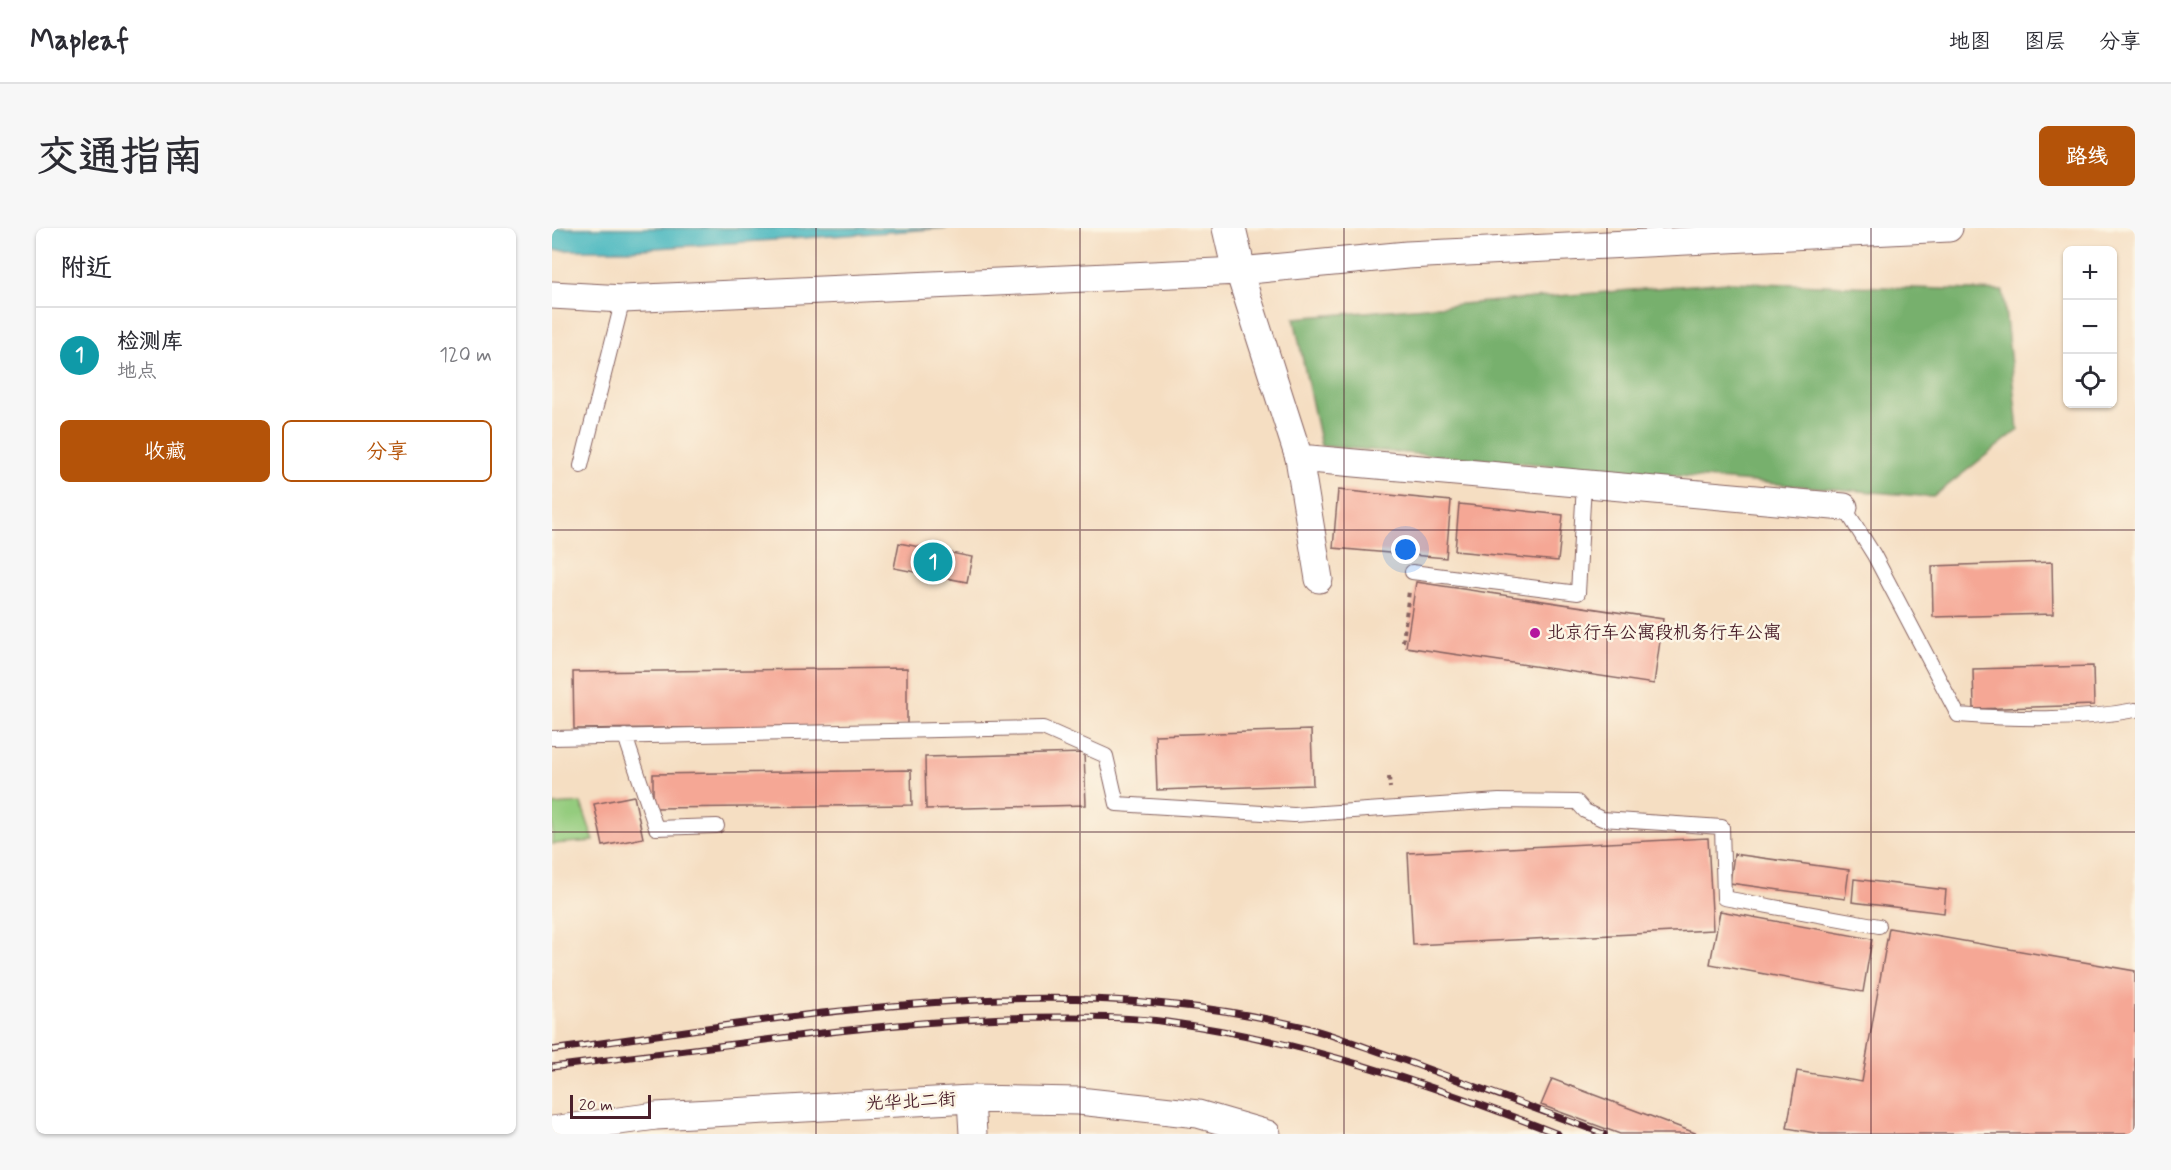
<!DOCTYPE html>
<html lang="zh">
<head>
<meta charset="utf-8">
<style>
  :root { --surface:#fff; --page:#f7f7f7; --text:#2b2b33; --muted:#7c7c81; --line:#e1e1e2; --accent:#b45309 }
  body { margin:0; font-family:Mynerve,"LXGW WenKai TC",sans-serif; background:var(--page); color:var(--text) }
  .controls { position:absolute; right:18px; top:18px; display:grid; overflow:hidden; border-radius:9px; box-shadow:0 2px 4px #0004 }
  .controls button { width:54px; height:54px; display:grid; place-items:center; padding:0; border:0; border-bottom:2px solid var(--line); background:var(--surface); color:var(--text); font:30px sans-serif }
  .scale { position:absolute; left:18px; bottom:15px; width:81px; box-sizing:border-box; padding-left:6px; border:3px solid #4a1f2b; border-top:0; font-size:16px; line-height:21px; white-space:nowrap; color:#4a1f2b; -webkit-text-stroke:4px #fcf5e5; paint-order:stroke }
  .you { position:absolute; left:854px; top:322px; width:21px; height:21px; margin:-15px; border:4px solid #fff; border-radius:50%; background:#1a73e8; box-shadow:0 0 0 9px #1a73e833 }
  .badge { display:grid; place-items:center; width:39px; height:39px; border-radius:50%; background:var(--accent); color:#fff; font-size:20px; font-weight:700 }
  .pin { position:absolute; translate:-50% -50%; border:3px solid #fff; box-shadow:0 2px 6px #0006 }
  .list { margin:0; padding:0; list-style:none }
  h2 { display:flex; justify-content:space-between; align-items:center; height:78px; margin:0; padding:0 24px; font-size:26px }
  h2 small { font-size:20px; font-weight:400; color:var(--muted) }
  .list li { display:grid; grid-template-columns:39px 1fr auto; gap:18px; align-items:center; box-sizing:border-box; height:96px; padding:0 24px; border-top:2px solid var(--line) }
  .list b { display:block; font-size:22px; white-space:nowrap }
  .list p { margin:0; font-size:20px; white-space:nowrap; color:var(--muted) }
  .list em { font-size:20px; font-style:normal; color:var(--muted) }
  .actions { display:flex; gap:12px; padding:18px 24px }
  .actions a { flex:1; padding:14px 0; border:2px solid var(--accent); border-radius:9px; text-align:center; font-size:21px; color:var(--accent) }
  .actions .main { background:var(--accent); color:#fff }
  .icon { flex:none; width:33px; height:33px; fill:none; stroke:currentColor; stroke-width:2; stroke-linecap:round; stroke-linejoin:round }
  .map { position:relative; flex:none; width:1583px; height:906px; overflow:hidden; border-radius:9px }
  header { display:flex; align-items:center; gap:36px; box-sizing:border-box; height:84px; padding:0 30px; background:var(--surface); border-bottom:2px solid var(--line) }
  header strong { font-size:28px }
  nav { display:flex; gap:33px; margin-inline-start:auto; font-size:21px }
  .intro { display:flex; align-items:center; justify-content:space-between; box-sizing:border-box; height:144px; padding:0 36px }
  h1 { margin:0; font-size:42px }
  .button { padding:15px 27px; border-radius:9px; background:var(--accent); color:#fff; font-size:21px; font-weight:700 }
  main { display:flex; gap:36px; padding:0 36px }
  aside { flex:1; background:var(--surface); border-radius:9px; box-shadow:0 2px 4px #0004 }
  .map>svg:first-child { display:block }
</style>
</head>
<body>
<header>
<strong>Mapleaf</strong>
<nav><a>地图</a><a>图层</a><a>分享</a></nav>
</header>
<div class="intro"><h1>交通指南</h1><a class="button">路线</a></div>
<main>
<aside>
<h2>附近<small></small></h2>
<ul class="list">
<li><span class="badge" style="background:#0f9aa8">1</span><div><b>检测库</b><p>地点</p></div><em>120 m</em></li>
</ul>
<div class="actions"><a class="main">收藏</a><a>分享</a></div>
</aside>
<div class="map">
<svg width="1583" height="906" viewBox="0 0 1583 906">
  <rect width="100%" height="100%" fill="#fcf5e5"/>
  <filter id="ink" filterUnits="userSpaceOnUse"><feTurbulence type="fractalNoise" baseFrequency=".0167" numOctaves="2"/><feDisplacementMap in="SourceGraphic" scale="12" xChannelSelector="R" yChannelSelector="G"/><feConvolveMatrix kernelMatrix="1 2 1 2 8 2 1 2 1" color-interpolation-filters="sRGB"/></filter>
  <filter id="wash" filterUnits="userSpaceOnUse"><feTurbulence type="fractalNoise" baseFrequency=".008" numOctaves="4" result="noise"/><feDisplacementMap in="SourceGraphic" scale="24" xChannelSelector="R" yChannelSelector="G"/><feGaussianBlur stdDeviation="1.35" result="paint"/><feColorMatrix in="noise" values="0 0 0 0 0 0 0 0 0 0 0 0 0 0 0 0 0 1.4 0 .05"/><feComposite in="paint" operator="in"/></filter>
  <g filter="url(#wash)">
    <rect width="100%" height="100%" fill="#f5dec2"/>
    <path fill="#94cc7e" stroke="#6f7654" stroke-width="1.5" d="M 29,575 L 42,613 L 0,616 L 0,577 Z"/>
    <path fill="#77b06d" stroke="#60684c" stroke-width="1.5" d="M 1176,54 L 1451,63 L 1466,202 L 1381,269 L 769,218 L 742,90 Z"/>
    <path fill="#49b8c0" stroke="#4a6c76" stroke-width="1.5" d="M 0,0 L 396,0 L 75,22 L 0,22 Z"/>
    <g id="blocks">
      <path fill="#f5a795" d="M 786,262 L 899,273 L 894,330 L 781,320 Z
        M 907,276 L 1011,287 L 1006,333 L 903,323 Z
        M 347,315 L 420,329 L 415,354 L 342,340 Z
        M 1500,334 L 1501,386 L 1381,389 L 1380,338 Z
        M 864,354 L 1111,391 L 1102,456 L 854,419 Z
        M 1541,438 L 1542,477 L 1422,481 L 1421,441 Z
        M 355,440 L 355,497 L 22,501 L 21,444 Z
        M 759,502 L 761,557 L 605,562 L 603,507 Z
        M 532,525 L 534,577 L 374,581 L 373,529 Z
        M 359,542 L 360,577 L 101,580 L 101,546 Z
        M 82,568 L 91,610 L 51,618 L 42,576 Z
        M 1156,610 L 1161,702 L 861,717 L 856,625 Z
        M 1182,626 L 1297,642 L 1293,671 L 1178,655 Z
        M 1302,651 L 1394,662 L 1392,685 L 1300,674 Z
        M 1168,683 L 1320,711 L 1311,764 L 1158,736 Z
        M 1337,700 L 1583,743 L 1583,906 L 1269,906 L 1235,900 L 1245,843 L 1310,854 Z
        M 1000,851 L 1146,906 L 1068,906 L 989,877 Z"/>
    </g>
  </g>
  <g filter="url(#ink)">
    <use href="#blocks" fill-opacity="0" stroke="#866260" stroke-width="1.5"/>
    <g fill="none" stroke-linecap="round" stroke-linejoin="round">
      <defs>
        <path id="service" d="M 29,238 L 71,71
          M 1292,279 L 1322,327 L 1406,487 C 1464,491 1525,493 1583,482
          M 860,344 L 1026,365 L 1032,256
          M 73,508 L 104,600 L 165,598
          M 0,510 L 491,500 L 554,528 L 565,576 L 742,587 L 947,573 L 1025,574 L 1033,583 L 1050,591 L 1170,599 L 1172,670 L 1327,698"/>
        <path id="minor" d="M 687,43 L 747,230 L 767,351
          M 0,67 L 71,71 L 687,43 L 855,27 L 1397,0
          M 747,230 L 1292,279
          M 419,871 L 421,906
          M 0,902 L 104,888 L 419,871 L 527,873 L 646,886 L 715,906"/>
        <path id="tertiary" d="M 677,0 L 687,43"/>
      </defs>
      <use href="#service" stroke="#866260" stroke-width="16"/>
      <use href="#minor" stroke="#866260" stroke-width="29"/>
      <use href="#tertiary" stroke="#866260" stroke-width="35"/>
      <path stroke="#866260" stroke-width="4" stroke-dasharray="4.5 4.5" stroke-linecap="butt" d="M 851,414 L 857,363
        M 837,549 L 838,560"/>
      <use href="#service" stroke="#fff" stroke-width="14"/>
      <use href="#minor" stroke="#fff" stroke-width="27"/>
      <use href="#tertiary" stroke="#fff" stroke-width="33"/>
      <defs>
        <path id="rail" d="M 0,822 C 248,788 503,738 752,799 C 786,808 820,822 854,833 C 920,857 986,881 1052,906
          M 0,839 C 87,828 174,817 261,806 C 343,796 425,789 507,789 C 543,789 580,789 615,794 C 750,812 880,857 1006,906"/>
      </defs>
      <use href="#rail" stroke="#4a1f2b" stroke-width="7"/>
      <use href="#rail" stroke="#fcf5e5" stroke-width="4.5" stroke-dasharray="14" stroke-linecap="butt"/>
    </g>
  </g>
  <path fill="none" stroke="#4a1f2b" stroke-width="1.5" stroke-opacity="0.55" d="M 264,0 L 264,906M 528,0 L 528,906M 792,0 L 792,906M 1055,0 L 1055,906M 1319,0 L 1319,906M 0,302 L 1583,302M 0,604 L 1583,604"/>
  <circle fill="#b5179e" stroke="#fcf5e5" stroke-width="2" cx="983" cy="405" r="6"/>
  <g text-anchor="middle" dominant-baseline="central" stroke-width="5" stroke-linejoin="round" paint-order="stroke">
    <g font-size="18" fill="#4a1f2b" stroke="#fcf5e5" text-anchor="start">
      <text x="995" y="405">北京行车公寓段机务行车公寓</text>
    </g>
    <g font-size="18" fill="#4a1f2b" stroke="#fcf5e5">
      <text transform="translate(359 874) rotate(-3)">光华北二街</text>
    </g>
  </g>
</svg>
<div class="controls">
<button>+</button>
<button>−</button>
<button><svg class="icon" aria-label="locate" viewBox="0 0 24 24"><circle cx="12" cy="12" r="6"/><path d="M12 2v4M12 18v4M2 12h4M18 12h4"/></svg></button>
</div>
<div class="scale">20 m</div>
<div class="you"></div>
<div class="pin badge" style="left:381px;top:334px;background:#0f9aa8">1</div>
</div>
</main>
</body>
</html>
